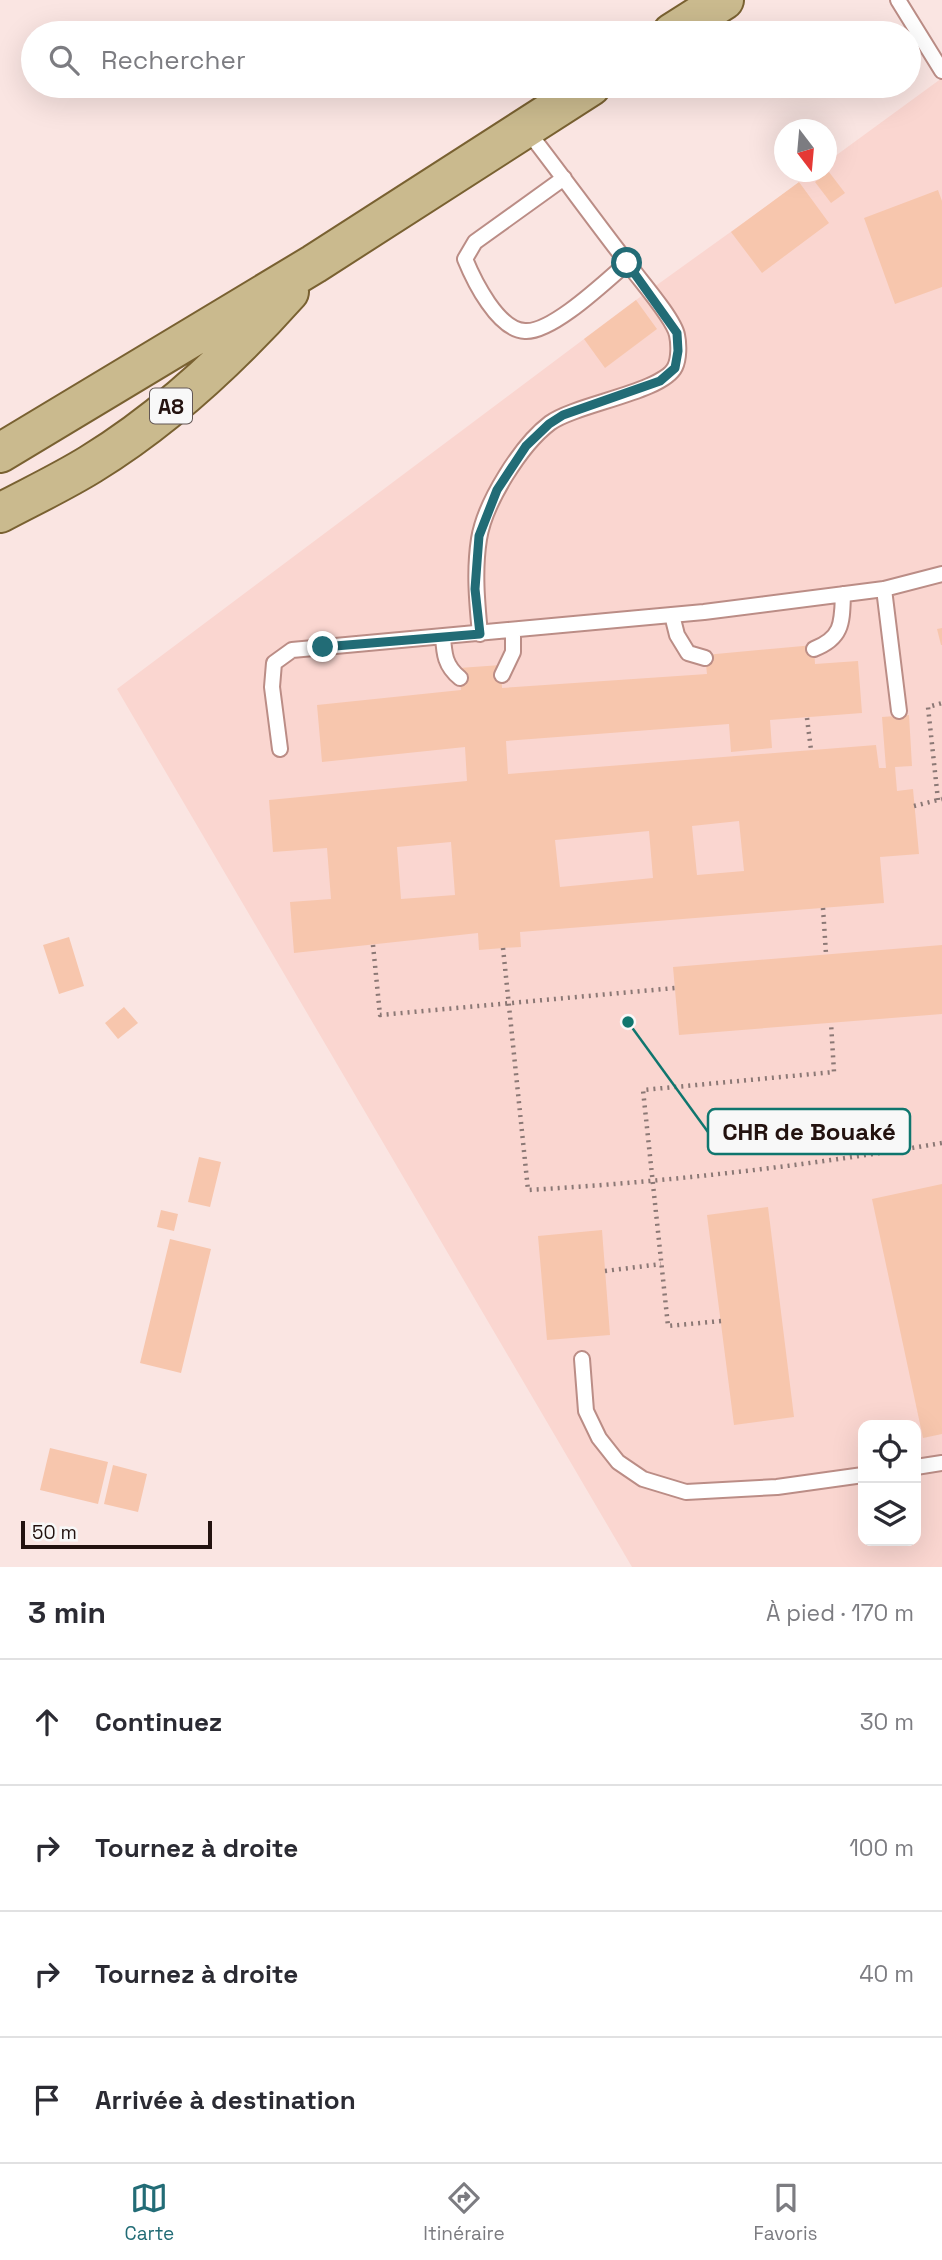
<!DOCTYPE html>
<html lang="fr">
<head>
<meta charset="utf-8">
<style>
  :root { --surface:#fff; --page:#f2f2f3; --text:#2b2b33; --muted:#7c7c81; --line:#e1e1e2; --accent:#226c76 }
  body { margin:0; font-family:"Space Grotesk",sans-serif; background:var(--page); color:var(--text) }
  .controls { position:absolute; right:21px; bottom:21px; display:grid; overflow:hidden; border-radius:14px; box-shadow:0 7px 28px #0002 }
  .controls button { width:63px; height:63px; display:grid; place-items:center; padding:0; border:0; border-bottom:2px solid var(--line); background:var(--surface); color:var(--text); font:35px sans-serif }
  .compass { position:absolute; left:774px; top:119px; width:63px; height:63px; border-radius:50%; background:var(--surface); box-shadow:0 7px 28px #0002; rotate:164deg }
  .scale { position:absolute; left:21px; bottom:18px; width:191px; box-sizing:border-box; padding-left:7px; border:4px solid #23120f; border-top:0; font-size:19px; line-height:24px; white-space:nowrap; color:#23120f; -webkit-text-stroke:5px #f8f8f8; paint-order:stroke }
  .stop { position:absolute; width:21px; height:21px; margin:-16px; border:5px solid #226c76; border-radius:50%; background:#fff }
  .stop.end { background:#226c76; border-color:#fff; box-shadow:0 2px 7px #0008 }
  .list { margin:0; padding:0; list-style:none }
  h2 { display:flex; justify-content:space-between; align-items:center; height:91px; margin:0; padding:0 28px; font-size:30px }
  h2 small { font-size:23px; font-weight:400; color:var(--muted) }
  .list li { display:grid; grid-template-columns:46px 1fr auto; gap:21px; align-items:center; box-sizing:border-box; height:126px; padding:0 28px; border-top:2px solid var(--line) }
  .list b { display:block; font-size:26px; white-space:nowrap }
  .list em { font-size:23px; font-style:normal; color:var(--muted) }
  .icon { flex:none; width:38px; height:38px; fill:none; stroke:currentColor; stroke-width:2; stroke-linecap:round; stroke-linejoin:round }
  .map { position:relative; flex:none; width:942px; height:1567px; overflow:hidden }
  .search { position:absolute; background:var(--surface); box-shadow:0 7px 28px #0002; left:21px; right:21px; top:21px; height:77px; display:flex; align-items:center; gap:18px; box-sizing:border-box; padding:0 24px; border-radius:38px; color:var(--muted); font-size:26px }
  .sheet { height:595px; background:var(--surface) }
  nav { display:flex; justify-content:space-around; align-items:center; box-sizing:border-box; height:98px; border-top:2px solid var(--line); background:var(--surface); font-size:19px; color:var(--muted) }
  nav a { display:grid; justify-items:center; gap:4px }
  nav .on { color:var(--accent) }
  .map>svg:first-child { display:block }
</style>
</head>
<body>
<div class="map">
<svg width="942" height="1567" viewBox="0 0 942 1567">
  <rect width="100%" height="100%" fill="#fae5e2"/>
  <path fill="#fad6d0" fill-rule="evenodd" d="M 942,78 L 942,1567 L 632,1567 L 117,689 L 636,300 L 814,172 L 827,172 L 827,162 ZM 863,1425 L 916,1425 L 916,1541 L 863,1541 Z"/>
  <path fill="#f7c6ad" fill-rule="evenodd" d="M 829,172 L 845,193 L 831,203 L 815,182 Z
    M 799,182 L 829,223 L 762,273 L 731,232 Z
    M 938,190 L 942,201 L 942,287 L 895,304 L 864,218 Z
    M 636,300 L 657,329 L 605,368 L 584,339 Z
    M 942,628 L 942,645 L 941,645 L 937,629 Z
    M 814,645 L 815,664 L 858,661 L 862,713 L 770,720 L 772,748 L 731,752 L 729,724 L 506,741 L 508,774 L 876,745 L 879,768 L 886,768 L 882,717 L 909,715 L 912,766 L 895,767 L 897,791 L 913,789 L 919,854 L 880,857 L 884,903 L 520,932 L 521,947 L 503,948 L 479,950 L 478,933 L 294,953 L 290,902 L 331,899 L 327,848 L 273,852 L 269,800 L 467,781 L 465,747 L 322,762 L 317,705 L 461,690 L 459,668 L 501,665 L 502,688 L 707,674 L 705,655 ZM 739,821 L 744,871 L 697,875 L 692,826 ZM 649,831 L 653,878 L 560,887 L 555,840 ZM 451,842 L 455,895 L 401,899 L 397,847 Z
    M 69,937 L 84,986 L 59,994 L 43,945 Z
    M 942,945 L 942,1014 L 679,1035 L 673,967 Z
    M 124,1007 L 138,1023 L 118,1039 L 105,1023 Z
    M 199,1157 L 221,1162 L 210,1207 L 188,1202 Z
    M 942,1184 L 942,1434 L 923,1438 L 872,1199 Z
    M 768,1207 L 794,1417 L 734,1425 L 707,1215 Z
    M 161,1210 L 178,1214 L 174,1231 L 157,1227 Z
    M 602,1230 L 610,1335 L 547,1340 L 538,1236 Z
    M 170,1239 L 211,1249 L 181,1373 L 140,1363 Z
    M 50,1448 L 108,1462 L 98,1504 L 40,1490 Z
    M 113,1465 L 147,1474 L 138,1512 L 104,1504 Z"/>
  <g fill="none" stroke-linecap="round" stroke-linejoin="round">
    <defs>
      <path id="lane" d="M 898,0 L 942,71
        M 564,178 L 475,242 L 465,259 C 474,281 498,330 525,331 C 552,333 606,281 627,263
        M 884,589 L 899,711
        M 672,615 L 677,635 L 688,653 L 705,658
        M 480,634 C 477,602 474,571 479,539 C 485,502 521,445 550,423 C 576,404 663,392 675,367 C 679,359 679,344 677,335 C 674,319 640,280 629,265 C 594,220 561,174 526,129
        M 443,636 C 444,654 445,666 460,678
        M 814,649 C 843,638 842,622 843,594
        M 502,675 L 513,652 L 513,631
        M 280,749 L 272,687 L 274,663 L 292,650 L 704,612 L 884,589 L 942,574
        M 582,1359 L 586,1411 L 599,1438 L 618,1462 L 643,1479 L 686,1492 L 777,1487 L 863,1475
        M 916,1467 L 942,1463"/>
      <path id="primary" d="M 672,33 L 724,0
        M 0,453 L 314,264 L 591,86
        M 0,513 C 30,497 62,482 91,464 C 166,418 230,358 289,292"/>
    </defs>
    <use href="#lane" stroke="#bb8d86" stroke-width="18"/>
    <use href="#primary" stroke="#796131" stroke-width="42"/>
    <path stroke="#8b7875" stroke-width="4.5" stroke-dasharray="2 5" stroke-linecap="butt" d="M 807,718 L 811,750
      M 938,800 L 928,707 L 942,703
      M 914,806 L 942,799
      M 823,908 L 826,954
      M 373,945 L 380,1015 L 675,988
      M 503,948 L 528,1190 C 667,1182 805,1166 942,1143
      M 605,1271 L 661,1264
      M 721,1321 L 668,1326 L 643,1090 L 834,1072 L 831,1023"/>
    <use href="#lane" stroke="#fff" stroke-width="14"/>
    <use href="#primary" stroke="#caba8e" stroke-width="38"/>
  </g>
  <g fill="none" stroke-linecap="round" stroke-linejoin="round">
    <path stroke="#226c76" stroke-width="9" d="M 323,647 L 480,634 L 475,589 L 479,536 L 497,490 L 526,446 L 549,424 L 563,415 L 660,381 L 675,368 L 678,351 L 677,333 L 627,263"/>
  </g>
  <g text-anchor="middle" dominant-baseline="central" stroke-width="6" stroke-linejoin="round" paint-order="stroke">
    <rect fill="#f8f8f8" stroke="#635755" stroke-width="2" x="150" y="388.5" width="42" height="35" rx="5"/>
    <g font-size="21" font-weight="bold" fill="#23120f">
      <text x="171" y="406">A8</text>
    </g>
  </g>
  <path fill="none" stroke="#0f766e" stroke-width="2.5" d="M628 1022L708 1132"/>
  <circle fill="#0f766e" stroke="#f8f8f8" stroke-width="2.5" cx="628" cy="1022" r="7"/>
  <rect fill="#f8f8f8" stroke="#0f766e" stroke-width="2.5" x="708" y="1109" width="202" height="45" rx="7"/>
  <g font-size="24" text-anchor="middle" font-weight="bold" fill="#23120f">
    <text x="809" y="1140">CHR de Bouaké</text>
  </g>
</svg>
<div class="controls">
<button><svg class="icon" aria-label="locate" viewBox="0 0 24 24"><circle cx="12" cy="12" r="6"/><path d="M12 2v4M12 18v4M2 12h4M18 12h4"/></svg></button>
<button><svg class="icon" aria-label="layers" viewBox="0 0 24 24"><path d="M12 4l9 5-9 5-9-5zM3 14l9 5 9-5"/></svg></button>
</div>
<svg class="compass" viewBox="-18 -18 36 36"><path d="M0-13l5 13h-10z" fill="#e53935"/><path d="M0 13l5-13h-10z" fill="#7c7c81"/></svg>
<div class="scale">50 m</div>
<div class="stop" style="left:627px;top:263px"></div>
<div class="stop end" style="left:323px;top:647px"></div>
<div class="search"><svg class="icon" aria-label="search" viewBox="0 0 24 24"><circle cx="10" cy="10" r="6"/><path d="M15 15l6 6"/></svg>Rechercher</div>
</div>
<section class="sheet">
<h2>3 min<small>À pied · 170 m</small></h2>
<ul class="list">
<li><svg class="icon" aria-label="ahead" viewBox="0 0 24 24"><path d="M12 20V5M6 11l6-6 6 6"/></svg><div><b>Continuez</b></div><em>30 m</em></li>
<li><svg class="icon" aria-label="right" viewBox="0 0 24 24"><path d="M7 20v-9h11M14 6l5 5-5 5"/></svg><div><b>Tournez à droite</b></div><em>100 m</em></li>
<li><svg class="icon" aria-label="right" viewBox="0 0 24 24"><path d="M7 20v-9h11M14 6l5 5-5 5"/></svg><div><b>Tournez à droite</b></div><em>40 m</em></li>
<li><svg class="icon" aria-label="arrive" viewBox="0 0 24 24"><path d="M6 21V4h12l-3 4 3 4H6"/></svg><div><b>Arrivée à destination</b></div></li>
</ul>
</section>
<nav>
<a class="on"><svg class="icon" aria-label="map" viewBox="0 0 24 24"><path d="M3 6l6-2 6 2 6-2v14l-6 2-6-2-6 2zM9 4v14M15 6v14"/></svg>Carte</a>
<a><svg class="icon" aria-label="directions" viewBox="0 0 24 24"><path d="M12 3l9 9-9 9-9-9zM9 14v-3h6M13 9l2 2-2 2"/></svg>Itinéraire</a>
<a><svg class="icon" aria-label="saved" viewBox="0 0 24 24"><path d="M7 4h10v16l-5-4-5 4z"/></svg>Favoris</a>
</nav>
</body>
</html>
